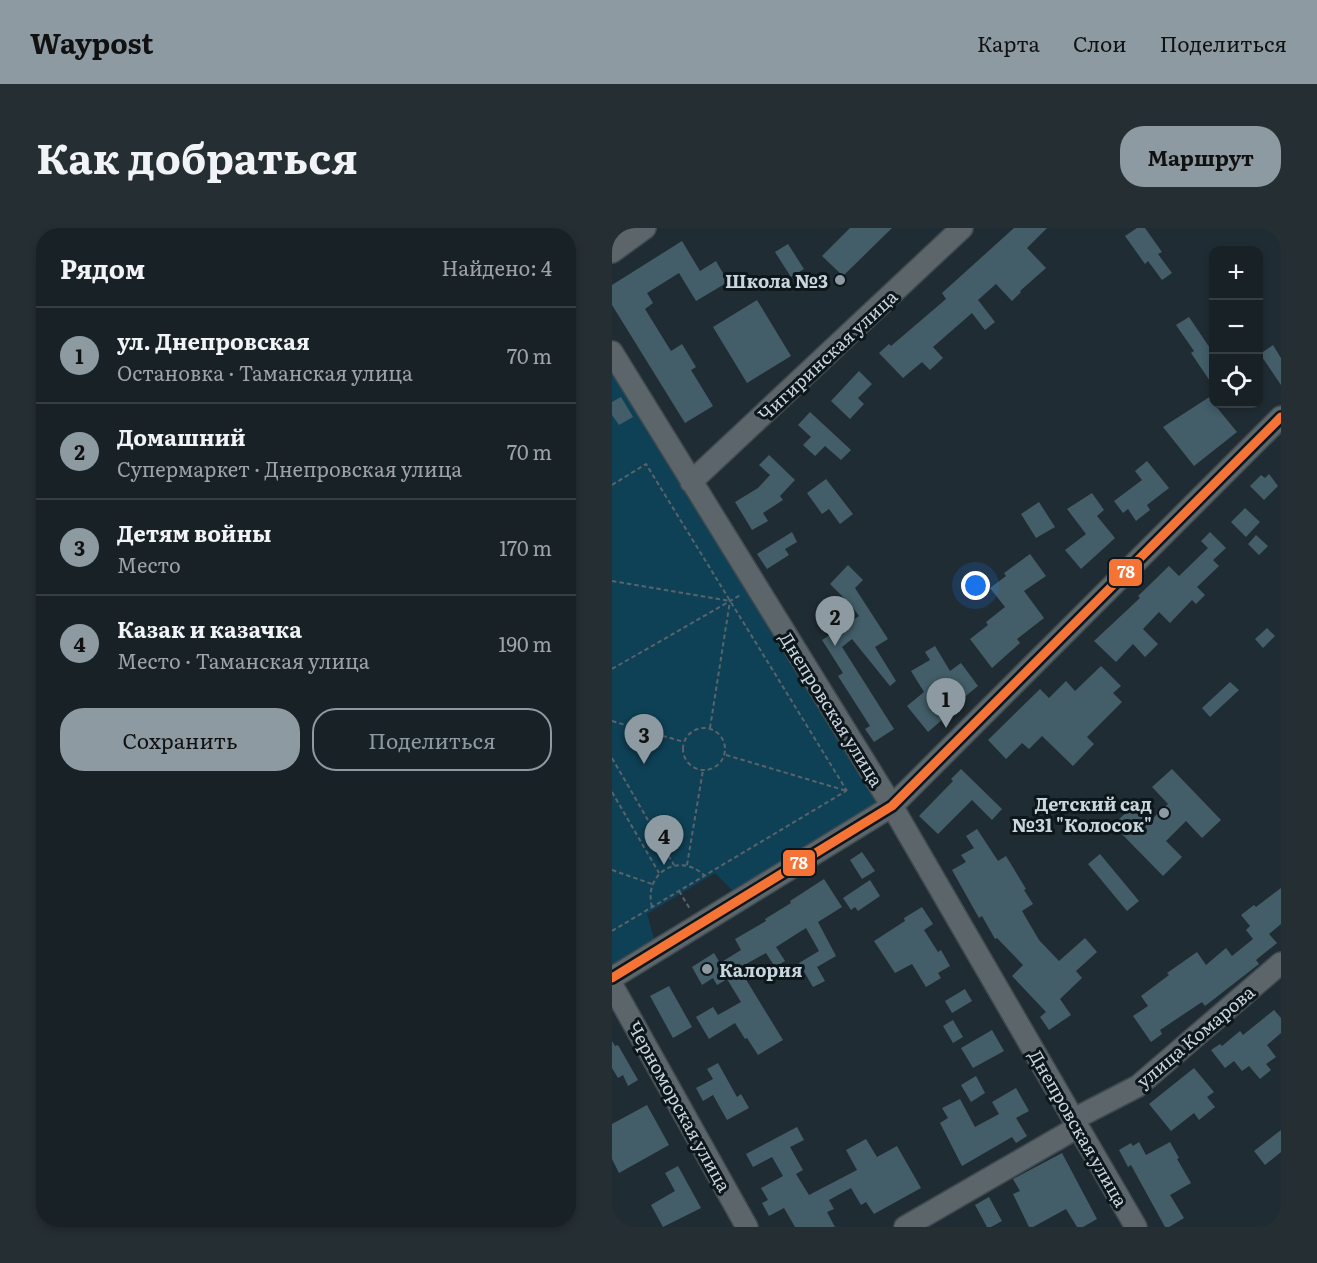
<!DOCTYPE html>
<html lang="ru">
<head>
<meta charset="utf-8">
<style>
  :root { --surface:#182126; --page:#252e32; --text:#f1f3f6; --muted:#9fa3a7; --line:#363e43; --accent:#8d9aa2 }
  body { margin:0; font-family:Literata,serif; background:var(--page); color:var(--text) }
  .controls { position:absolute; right:18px; top:18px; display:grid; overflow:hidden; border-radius:12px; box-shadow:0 3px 9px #0003 }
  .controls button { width:54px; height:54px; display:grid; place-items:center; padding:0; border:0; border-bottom:2px solid var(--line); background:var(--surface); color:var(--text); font:30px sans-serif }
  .you { position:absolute; left:364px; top:358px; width:21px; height:21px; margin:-15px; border:4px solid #fff; border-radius:50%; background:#1a73e8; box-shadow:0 0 0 9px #1a73e833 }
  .badge { display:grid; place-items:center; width:39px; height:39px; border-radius:50%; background:var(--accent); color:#111; font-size:20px; font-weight:700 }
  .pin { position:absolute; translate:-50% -50px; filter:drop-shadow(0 2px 3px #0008) }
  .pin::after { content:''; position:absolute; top:32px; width:21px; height:18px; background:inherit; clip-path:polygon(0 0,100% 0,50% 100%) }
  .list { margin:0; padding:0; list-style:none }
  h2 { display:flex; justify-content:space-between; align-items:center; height:78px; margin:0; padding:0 24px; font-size:26px }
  h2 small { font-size:20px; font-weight:400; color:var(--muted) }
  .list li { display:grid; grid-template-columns:39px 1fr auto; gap:18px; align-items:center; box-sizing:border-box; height:96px; padding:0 24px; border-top:2px solid var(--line) }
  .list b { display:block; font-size:22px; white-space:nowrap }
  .list p { margin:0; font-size:20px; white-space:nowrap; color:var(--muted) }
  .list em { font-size:20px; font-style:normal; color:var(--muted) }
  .actions { display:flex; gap:12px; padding:18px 24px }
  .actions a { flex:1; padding:14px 0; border:2px solid var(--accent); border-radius:24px; text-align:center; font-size:21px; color:var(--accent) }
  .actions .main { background:var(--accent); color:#111 }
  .icon { flex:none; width:33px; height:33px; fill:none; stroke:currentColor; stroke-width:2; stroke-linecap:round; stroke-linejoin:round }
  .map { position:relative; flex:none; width:669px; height:999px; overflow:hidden; border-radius:24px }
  header { display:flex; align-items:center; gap:36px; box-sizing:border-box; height:84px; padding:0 30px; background:var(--accent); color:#111 }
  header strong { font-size:28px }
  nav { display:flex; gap:33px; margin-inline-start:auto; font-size:21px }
  .intro { display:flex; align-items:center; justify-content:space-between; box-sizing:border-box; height:144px; padding:0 36px }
  h1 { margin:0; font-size:42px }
  .button { padding:15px 27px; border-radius:24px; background:var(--accent); color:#111; font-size:21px; font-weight:700 }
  main { display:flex; gap:36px; padding:0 36px }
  aside { flex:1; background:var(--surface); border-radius:24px; box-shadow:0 3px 9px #0003 }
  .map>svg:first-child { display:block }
</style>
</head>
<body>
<header>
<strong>Waypost</strong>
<nav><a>Карта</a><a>Слои</a><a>Поделиться</a></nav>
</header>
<div class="intro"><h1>Как добраться</h1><a class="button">Маршрут</a></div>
<main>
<aside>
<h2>Рядом<small>Найдено: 4</small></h2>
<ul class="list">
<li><span class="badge">1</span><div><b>ул. Днепровская</b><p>Остановка · Таманская улица</p></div><em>70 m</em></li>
<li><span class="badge">2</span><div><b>Домашний</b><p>Супермаркет · Днепровская улица</p></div><em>70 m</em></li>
<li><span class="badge">3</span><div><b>Детям войны</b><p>Место</p></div><em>170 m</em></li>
<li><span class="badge">4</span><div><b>Казак и казачка</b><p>Место · Таманская улица</p></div><em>190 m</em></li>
</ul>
<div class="actions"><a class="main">Сохранить</a><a>Поделиться</a></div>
</aside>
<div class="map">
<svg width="669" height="999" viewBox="0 0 669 999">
  <rect width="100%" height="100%" fill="#202c33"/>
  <path fill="#0e4156" d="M 0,133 L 270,571 L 121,663 L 103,645 L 35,686 L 43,714 L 0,739 Z"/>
  <path fill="#435e69" d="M 238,0 L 280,0 L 231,48 L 210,28 Z
    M 402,0 L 435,0 L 415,20 L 434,40 L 408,63 L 409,64 L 400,73 L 384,56 L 366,72 L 383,94 L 373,102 L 360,85 L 321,119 L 331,130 L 318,142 L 310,134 L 291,150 L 267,125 L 277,116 L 279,118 L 334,71 L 330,65 Z
    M 525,0 L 533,0 L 550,24 L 546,26 L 560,45 L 550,52 L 536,33 L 533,36 L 513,8 Z
    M 70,13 L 88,43 L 104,33 L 116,54 L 84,73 L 67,45 L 35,65 L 41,75 L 33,81 L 59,123 L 70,116 L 84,139 L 79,142 L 101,178 L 73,195 L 0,77 L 0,57 Z
    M 176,16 L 192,41 L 179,49 L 163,24 Z
    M 145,72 L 179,128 L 135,155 L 101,99 Z
    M 577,89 L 602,126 L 602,159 L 579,125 L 582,123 L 564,97 Z
    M 661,117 L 669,130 L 669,157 L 648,126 Z
    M 247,143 L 260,156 L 246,170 L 252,176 L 238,191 L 219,173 Z
    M 602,166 L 602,176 L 625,204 L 582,238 L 551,199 Z
    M 9,169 L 21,189 L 7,197 L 0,187 L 0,174 Z
    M 198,184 L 239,222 L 229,232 L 213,218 L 203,228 L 191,217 L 199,209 L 186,197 Z
    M 157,227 L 183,252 L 168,268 L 171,272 L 151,285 L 156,293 L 140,302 L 123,274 L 146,260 L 158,247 L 147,237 Z
    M 535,233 L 557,260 L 535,277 L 538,282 L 524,293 L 516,281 L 511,285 L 502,273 L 530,252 L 523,243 Z
    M 657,246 L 666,258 L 652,272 L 638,258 L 649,247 L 653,250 Z
    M 214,251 L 241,286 L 228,296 L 217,281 L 210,286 L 195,265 Z
    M 480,265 L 492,282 L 485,288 L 503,310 L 469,341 L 453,322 L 474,306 L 455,281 Z
    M 427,274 L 443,299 L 424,310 L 409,286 Z
    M 633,280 L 648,294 L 634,309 L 619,294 Z
    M 180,304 L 185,314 L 173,321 L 177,327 L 155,341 L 145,326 Z
    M 598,304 L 614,320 L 601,332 L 607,338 L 585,359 L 593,367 L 584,376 L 580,372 L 558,395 L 547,384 L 531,401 L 546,416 L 533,429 L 521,416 L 504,434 L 482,413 L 528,370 L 526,368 L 557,338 L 567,348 L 596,320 L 589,313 Z
    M 644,307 L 656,318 L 647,327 L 636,316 Z
    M 418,326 L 434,348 L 412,363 L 432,390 L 405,411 L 408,415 L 380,440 L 358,411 L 376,397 L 374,394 L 393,379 L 378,360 L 394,348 L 392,345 Z
    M 236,337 L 251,352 L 243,360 L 276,411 L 263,419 L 284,453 L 278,458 L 240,411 L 230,419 L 282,501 L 262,514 L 253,501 L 258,498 L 226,448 L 231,445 L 210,412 L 247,388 L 238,376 L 218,356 Z
    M 655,400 L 663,408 L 651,420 L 643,411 Z
    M 323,418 L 338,443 L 349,435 L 366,458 L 328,489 L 330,492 L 316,504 L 295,478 L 312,464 L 299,443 L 318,432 L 313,424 Z
    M 489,438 L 509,458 L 501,465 L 510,474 L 475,509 L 482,516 L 461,538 L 430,508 L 417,521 L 410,515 L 394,531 L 376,512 L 428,461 L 437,470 L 454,453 L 463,463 Z
    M 618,454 L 627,462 L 598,489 L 590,480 Z
    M 349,541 L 390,581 L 380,592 L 360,572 L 326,606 L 307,588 L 341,553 L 339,551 Z
    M 560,541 L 609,592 L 590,610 L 574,593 L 554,613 L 570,629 L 551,648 L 501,597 L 521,578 L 537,594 L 556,576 L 540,559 Z
    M 365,601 L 386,633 L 394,628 L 414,661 L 412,662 L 421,676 L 410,683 L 427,712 L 447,733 L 473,710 L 485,724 L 464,743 L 470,750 L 448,771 L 459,787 L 437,802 L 428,789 L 434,784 L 400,748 L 411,737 L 385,710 L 383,711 L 370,688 L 367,690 L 340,642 L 354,634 L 349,627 L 362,620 L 354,608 Z
    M 250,624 L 263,643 L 250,651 L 238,632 Z
    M 488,626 L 527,673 L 515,683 L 476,636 Z
    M 212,651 L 230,679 L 206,694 L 224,728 L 205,739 L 213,753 L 201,759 L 187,735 L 207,723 L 194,700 L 164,719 L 173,733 L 163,739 L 154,725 L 127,740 L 171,812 L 146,827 L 135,810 L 133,811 L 123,795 L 97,811 L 84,789 L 101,779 L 106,787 L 129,774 L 115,751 L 105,757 L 101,750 L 90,757 L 80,739 L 102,725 L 108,735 L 129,722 L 123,711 L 154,693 L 153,691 L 179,675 L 178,673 Z
    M 258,652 L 268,668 L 246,683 L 243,679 L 239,682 L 231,670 Z
    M 669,660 L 669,696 L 657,706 L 665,715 L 644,732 L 647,736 L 593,778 L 590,774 L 548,802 L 550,806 L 539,814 L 521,788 L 536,778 L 529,768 L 557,747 L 555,745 L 585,724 L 594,737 L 614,720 L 620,728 L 641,711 L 634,702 L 638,698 L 629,687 L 642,677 L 644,679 Z
    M 310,679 L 321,696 L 312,702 L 326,724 L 329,722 L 338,738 L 326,745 L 329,750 L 314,759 L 300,736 L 283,745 L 262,713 L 293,693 L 292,690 Z
    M 57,758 L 80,799 L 61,810 L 38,768 Z
    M 353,761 L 360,773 L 340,785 L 333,773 Z
    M 662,782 L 669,790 L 669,805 L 655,817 L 664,829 L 654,836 L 659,842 L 648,851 L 637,838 L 630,843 L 622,833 L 613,840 L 599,822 L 608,816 L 610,818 L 628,803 L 631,807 Z
    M 341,792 L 351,809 L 341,815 L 331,798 Z
    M 380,802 L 392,823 L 361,840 L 349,820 Z
    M 0,813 L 3,818 L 6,817 L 26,852 L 16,858 L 11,847 L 6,850 L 0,840 Z
    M 106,835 L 125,869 L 129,866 L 137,880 L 115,892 L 101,867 L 91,873 L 84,860 L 101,851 L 95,841 Z
    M 582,840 L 602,864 L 595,869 L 603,879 L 587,892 L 582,885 L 559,903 L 537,876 Z
    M 364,848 L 373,865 L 359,874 L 349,857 Z
    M 404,860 L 417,883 L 404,890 L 415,908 L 404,915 L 400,909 L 350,938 L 328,895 L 336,890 L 330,880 L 348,871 L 363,899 L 387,886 L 380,874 Z
    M 35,877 L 57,917 L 7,945 L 0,931 L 0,896 Z
    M 185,899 L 192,912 L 178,919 L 191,942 L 184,946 L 197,967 L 245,942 L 234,922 L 254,911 L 265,929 L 285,918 L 309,960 L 262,986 L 254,974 L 249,977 L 239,960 L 217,972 L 222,981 L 215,984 L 223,999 L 183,999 L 172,980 L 157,988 L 150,975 L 156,972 L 149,960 L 171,948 L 160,929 L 141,939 L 134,926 Z
    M 669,902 L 669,924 L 653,937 L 642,923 Z
    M 527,914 L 534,927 L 558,914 L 567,930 L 565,931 L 579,955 L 558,967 L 572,990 L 557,999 L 553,999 L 519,937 L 516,939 L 507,922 L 519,915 L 521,918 Z
    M 450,925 L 485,991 L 471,999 L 465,999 L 454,981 L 421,999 L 417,999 L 401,966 L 408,963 L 401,951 Z
    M 66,938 L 89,980 L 51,999 L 39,977 L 63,963 L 53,945 Z
    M 377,969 L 390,993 L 379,999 L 375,999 L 363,977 Z"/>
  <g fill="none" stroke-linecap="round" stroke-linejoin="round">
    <defs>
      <path id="minor" d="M 0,24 L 33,0
        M 0,124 L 280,578 L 524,999
        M 79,254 L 350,0
        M 0,750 L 280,578 L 669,189
        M 0,757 L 135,999
        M 462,891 L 526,858 L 669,735
        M 293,999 L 466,899"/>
    </defs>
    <use href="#minor" stroke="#404a50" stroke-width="24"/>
    <path stroke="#5a6369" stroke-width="2" stroke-dasharray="4.5 3" stroke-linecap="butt" d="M 0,257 L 34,236 L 235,563
      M 0,353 L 118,373
      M 0,441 L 130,366
      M 0,493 L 72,514
      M71 521a21 21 0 1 1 42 0a21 21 0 1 1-42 0Z
      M 98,500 L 118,373
      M 114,527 L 235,563
      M 0,530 L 62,637
      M 0,564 L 47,645
      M 75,637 L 91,542
      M 0,642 L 40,656
      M 67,663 L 78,681
      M 40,679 C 31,645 67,623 93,648
      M 0,703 L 234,563"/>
    <use href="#minor" stroke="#5c656a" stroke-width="21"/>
    <defs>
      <path id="bus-1" d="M 0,750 L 280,578 L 669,189"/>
    </defs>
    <use href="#bus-1" stroke="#0c161b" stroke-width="14"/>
    <use href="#bus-1" stroke="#f57335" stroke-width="9"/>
  </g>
  <g fill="#8d9aa2" stroke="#0c161b" stroke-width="2">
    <circle cx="228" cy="52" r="6"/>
    <circle cx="552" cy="585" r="6"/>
    <circle cx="95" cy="741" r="6"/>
  </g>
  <g text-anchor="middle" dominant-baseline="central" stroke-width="6" stroke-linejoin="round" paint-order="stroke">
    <g font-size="18" font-weight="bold" fill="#c8d5dd" stroke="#0c161b" text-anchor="end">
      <text x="216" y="52">Школа №3</text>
      <text x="540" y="575">Детский сад<tspan x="540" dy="21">№31 "Колосок"</tspan></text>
      <text x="107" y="741" text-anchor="start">Калория</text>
    </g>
    <g font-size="18" fill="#c8d5dd" stroke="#0c161b">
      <text transform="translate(215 127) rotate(-43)">Чигиринская улица</text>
      <text transform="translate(220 481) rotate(58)">Днепровская улица</text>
      <text transform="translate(583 808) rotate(-40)">улица Комарова</text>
      <text transform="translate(68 878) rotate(61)">Черноморская улица</text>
      <text transform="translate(467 900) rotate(60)">Днепровская улица</text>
    </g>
  </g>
  <g stroke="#0c161b" stroke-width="2">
    <rect x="496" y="330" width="35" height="29" rx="6" fill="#f57335"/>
    <rect x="170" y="621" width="34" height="28" rx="6" fill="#f57335"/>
  </g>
  <g font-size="16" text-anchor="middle" font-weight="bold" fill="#fff">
    <text x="514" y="350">78</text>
    <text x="187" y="641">78</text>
  </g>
</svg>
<div class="controls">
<button>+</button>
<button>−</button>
<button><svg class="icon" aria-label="locate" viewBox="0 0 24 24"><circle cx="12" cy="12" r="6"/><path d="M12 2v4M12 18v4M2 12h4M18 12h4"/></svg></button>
</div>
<div class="you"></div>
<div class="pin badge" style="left:334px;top:500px">1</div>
<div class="pin badge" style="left:223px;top:418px">2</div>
<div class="pin badge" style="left:32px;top:536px">3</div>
<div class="pin badge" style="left:52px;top:637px">4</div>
</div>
</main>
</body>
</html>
